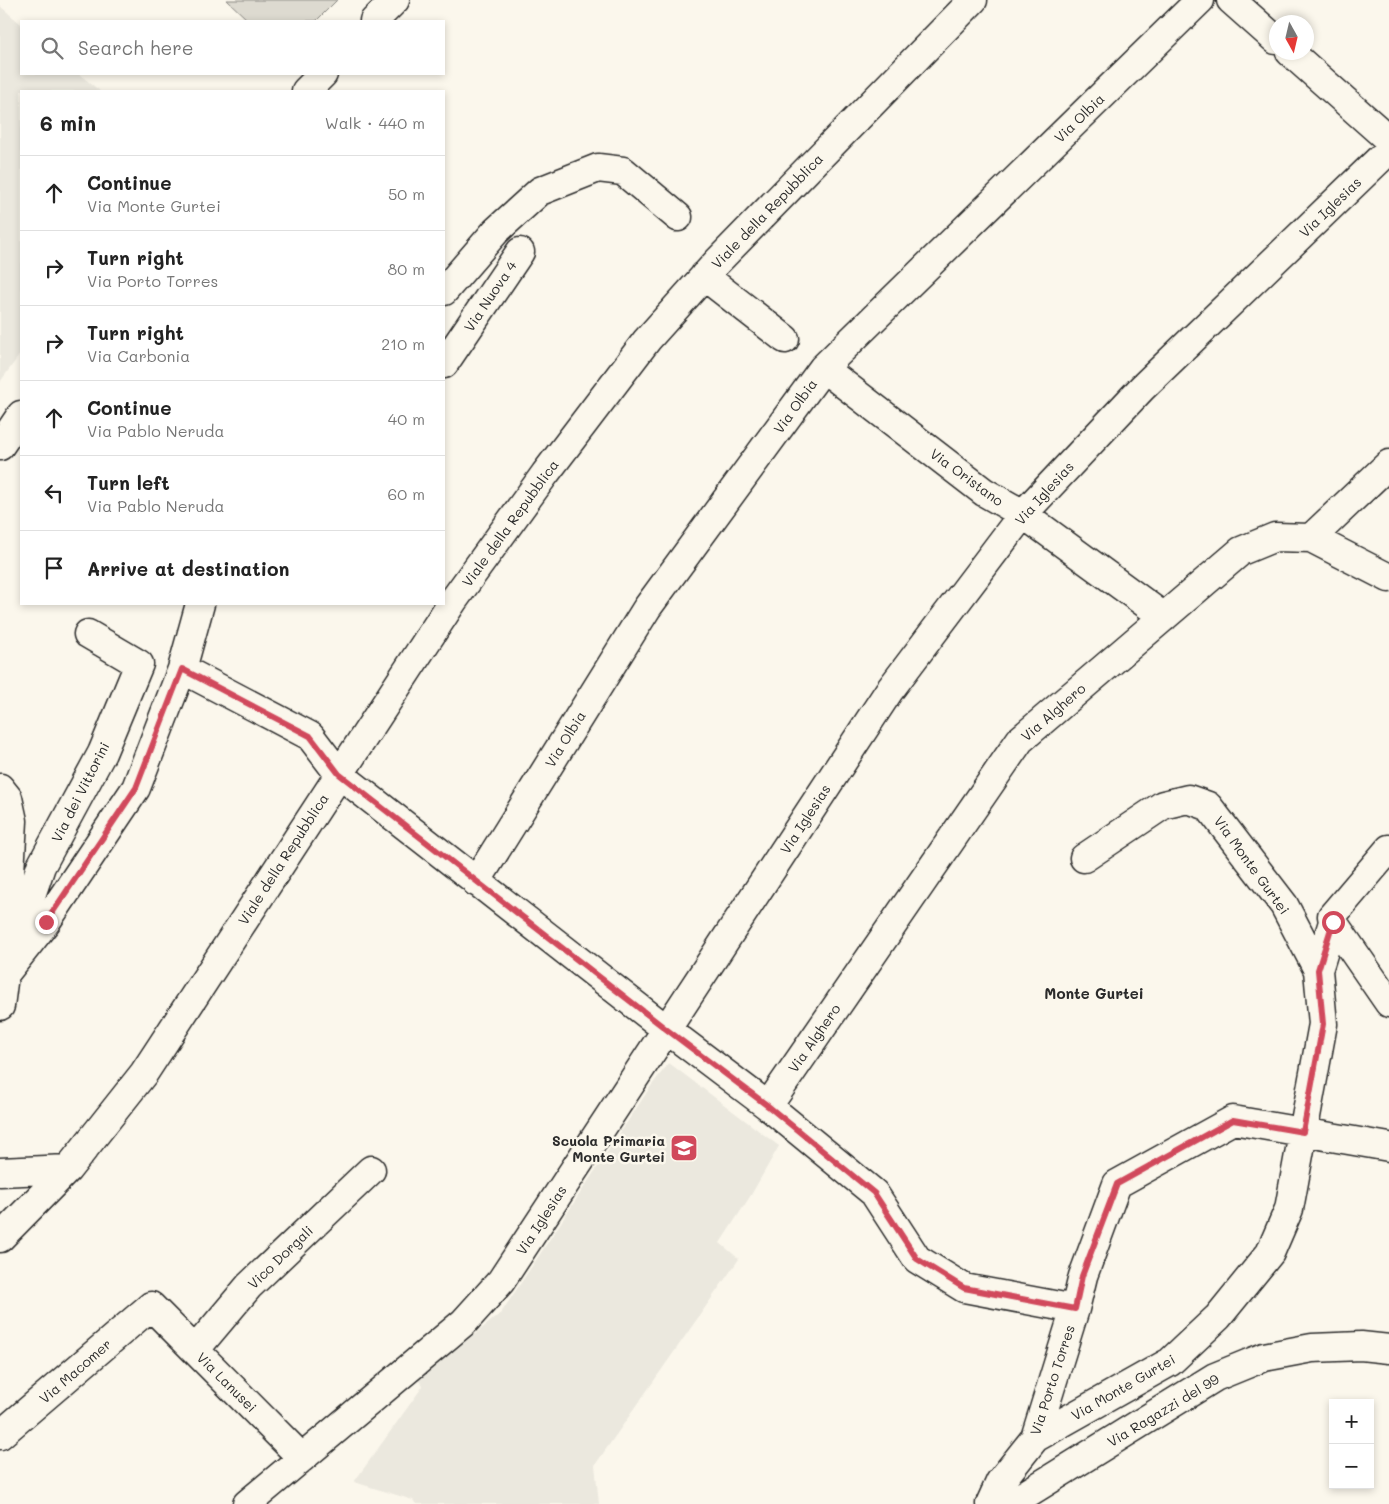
<!DOCTYPE html>
<html lang="en">
<head>
<meta charset="utf-8">
<style>
  :root { --surface:#fff; --page:#f6f6f6; --text:#222; --muted:#767676; --line:#e0e0e0 }
  body { margin:0; font-family:Mali,sans-serif; background:var(--page); color:var(--text) }
  .controls { position:absolute; right:15px; bottom:15px; display:grid; overflow:hidden; border-radius:0px; box-shadow:0 2px 8px #0003 }
  .controls button { width:45px; height:45px; display:grid; place-items:center; padding:0; border:0; border-bottom:1px solid var(--line); background:var(--surface); color:var(--text); font:25px sans-serif }
  .compass { position:absolute; left:1269px; top:15px; width:45px; height:45px; border-radius:50%; background:var(--surface); box-shadow:0 2px 8px #0003; rotate:172deg }
  .stop { position:absolute; width:15px; height:15px; margin:-11px; border:4px solid #d1495b; border-radius:50%; background:#fff }
  .stop.end { background:#d1495b; border-color:#fff; box-shadow:0 1px 5px #0008 }
  .list { margin:0; padding:0; list-style:none }
  h2 { display:flex; justify-content:space-between; align-items:center; height:65px; margin:0; padding:0 20px; font-size:21px }
  h2 small { font-size:16px; font-weight:400; color:var(--muted) }
  .list li { display:grid; grid-template-columns:32px 1fr auto; gap:15px; align-items:center; box-sizing:border-box; height:75px; padding:0 20px; border-top:1px solid var(--line) }
  .list b { display:block; font-size:19px; white-space:nowrap }
  .list p { margin:0; font-size:16px; white-space:nowrap; color:var(--muted) }
  .list em { font-size:16px; font-style:normal; color:var(--muted) }
  .icon { flex:none; width:28px; height:28px; fill:none; stroke:currentColor; stroke-width:2; stroke-linecap:round; stroke-linejoin:round }
  .map { position:relative; flex:none; width:1389px; height:1504px; overflow:hidden }
  .search { position:absolute; background:var(--surface); box-shadow:0 2px 8px #0003; left:20px; top:20px; width:425px; height:55px; display:flex; align-items:center; gap:12px; box-sizing:border-box; padding:0 18px; border-radius:0px; color:var(--muted); font-size:19px }
  .panel { position:absolute; background:var(--surface); box-shadow:0 2px 8px #0003; left:20px; top:90px; width:425px; height:515px; border-radius:0px }
  .map>svg:first-child { display:block }
</style>
</head>
<body>
<div class="map">
<svg width="1389" height="1504" viewBox="0 0 1389 1504">
  <rect width="100%" height="100%" fill="#fbf7ec"/>
  <filter id="ink" filterUnits="userSpaceOnUse"><feTurbulence type="fractalNoise" baseFrequency=".02" numOctaves="2"/><feDisplacementMap in="SourceGraphic" scale="10" xChannelSelector="R" yChannelSelector="G"/><feConvolveMatrix kernelMatrix="1 2 1 2 8 2 1 2 1" color-interpolation-filters="sRGB"/></filter>
  <g filter="url(#ink)">
    <path fill="#ebe8de" d="M 0,6 L 21,24 L 21,74 L 79,74 L 100,91 L 21,91 L 21,353 L 0,382 Z
      M 669,1063 L 779,1146 L 751,1195 L 720,1243 L 739,1259 L 595,1465 L 599,1504 L 416,1504 L 413,1500 L 354,1482 L 423,1386 L 418,1380 L 501,1313 L 651,1086 Z"/>
    <path fill="#dddad0" stroke="#84827e" d="M 227,0 L 337,0 L 316,21 L 249,21 Z"/>
    <g fill="none" stroke-linecap="round" stroke-linejoin="round">
      <defs>
        <path id="minor" d="M 1231,0 L 1276,40
          M 374,21 L 395,0
          M 1290,52 L 1389,140
          M 306,91 L 323,74
          M 704,276 L 785,339
          M 444,291 L 496,231 L 540,191 L 598,168 L 623,171 L 678,217
          M 444,364 L 520,252
          M 823,368 L 984,492 L 1023,514 L 1164,617
          M 0,446 L 21,415
          M 1311,538 L 1389,578
          M 182,669 L 310,736 L 339,774 L 666,1029 L 768,1106 L 874,1193 L 917,1259 L 964,1288 L 1075,1309
          M 0,788 L 8,798 L 13,821 L 4,975 L 0,1006
          M 1389,849 L 1332,916 L 1333,922 L 1389,1003
          M 1084,858 L 1163,805 L 1188,799 L 1208,806 L 1284,905 L 1318,970
          M 476,882 L 647,608 L 823,368 L 1200,0
          M 11,955 L 41,866 L 102,753 L 139,664 L 88,634
          M 4,975 L 46,922 L 136,788 L 182,669 L 200,604
          M 768,1106 L 1020,740 L 1241,551 L 1275,537 L 1311,538 L 1389,464
          M 0,1172 L 68,1169
          M 0,1238 L 68,1169 L 144,1073 L 453,601 L 545,474 L 647,340 L 717,262 L 973,0
          M 195,1350 L 249,1286 L 371,1170
          M 0,1435 L 151,1306 L 302,1458
          M 1035,1438 L 1170,1362 L 1218,1317 L 1270,1253 L 1289,1209 L 1323,1024 L 1318,970 L 1333,922
          M 247,1504 L 464,1322 L 501,1281 L 889,691 L 1023,514 L 1142,388 L 1389,150
          M 990,1504 L 1000,1482 L 1035,1438 L 1075,1309 L 1083,1276 L 1117,1184 L 1233,1120 L 1389,1147
          M 1010,1504 L 1215,1377 L 1264,1357 L 1312,1348 L 1361,1346 L 1389,1349"/>
      </defs>
      <use href="#minor" stroke="#2b2b2b" stroke-width="31"/>
      <use href="#minor" stroke="#fbf7ec" stroke-width="28"/>
    </g>
  </g>
  <g fill="none" stroke-linecap="round" stroke-linejoin="round" filter="url(#ink)">
    <path stroke="#d1495b" stroke-width="6" d="M 46,922 L 136,788 L 182,669 L 310,736 L 339,774 L 666,1029 L 768,1106 L 874,1193 L 917,1259 L 964,1288 L 1075,1309 L 1082,1276 L 1117,1184 L 1233,1120 L 1303,1132 L 1323,1024 L 1318,970 L 1333,922"/>
  </g>
  <defs>
    <symbol id="school-square" viewBox="-11 -11 22 22"><rect x="-9" y="-9" width="18" height="18" rx="4" fill="#d1495b" stroke="#fbf7ec"/><path d="M0-5L7-2L0 1L-7-2ZM-4 1L0 2.5L4 1V4Q0 6-4 4Z" fill="#fff"/></symbol>
  </defs>
  <g fill-rule="evenodd">
    <use href="#school-square" x="668" y="1132" width="32" height="32"/>
  </g>
  <g text-anchor="middle" dominant-baseline="central" stroke-width="5" stroke-linejoin="round" paint-order="stroke">
    <g font-size="14" fill="#2b2b2b" stroke="#fbf7ec">
      <text transform="translate(1079 118) rotate(-44)">Via Olbia</text>
      <text transform="translate(1330 207) rotate(-44)">Via Iglesias</text>
      <text transform="translate(767 211) rotate(-46)">Viale della Repubblica</text>
      <text transform="translate(490 296) rotate(-56)">Via Nuova 4</text>
      <text transform="translate(795 406) rotate(-54)">Via Olbia</text>
      <text transform="translate(967 477) rotate(36)">Via Oristano</text>
      <text transform="translate(1044 493) rotate(-48)">Via Iglesias</text>
      <text transform="translate(510 523) rotate(-54)">Viale della Repubblica</text>
      <text transform="translate(1053 712) rotate(-41)">Via Alghero</text>
      <text transform="translate(565 739) rotate(-58)">Via Olbia</text>
      <text transform="translate(80 792) rotate(-63)">Via dei Vittorini</text>
      <text transform="translate(805 819) rotate(-57)">Via Iglesias</text>
      <text transform="translate(283 859) rotate(-57)">Viale della Repubblica</text>
      <text transform="translate(1252 865) rotate(54)">Via Monte Gurtei</text>
      <text transform="translate(814 1038) rotate(-55)">Via Alghero</text>
      <text transform="translate(541 1220) rotate(-57)">Via Iglesias</text>
      <text transform="translate(280 1257) rotate(-44)">Vico Dorgali</text>
      <text transform="translate(75 1371) rotate(-41)">Via Macomer</text>
      <text transform="translate(1052 1380) rotate(-72)">Via Porto Torres</text>
      <text transform="translate(227 1382) rotate(45)">Via Lanusei</text>
      <text transform="translate(1123 1387) rotate(-30)">Via Monte Gurtei</text>
      <text transform="translate(1163 1410) rotate(-31)">Via Ragazzi del 99</text>
    </g>
    <g font-size="14" font-weight="bold" fill="#2b2b2b" stroke="#fbf7ec" text-anchor="end">
      <text x="665" y="1140">Scuola Primaria<tspan x="665" dy="16">Monte Gurtei</tspan></text>
    </g>
    <g font-size="15" font-weight="bold" fill="#2b2b2b" stroke="#fbf7ec">
      <text x="1094" y="993">Monte Gurtei</text>
    </g>
  </g>
</svg>
<div class="controls">
<button>+</button>
<button>−</button>
</div>
<svg class="compass" viewBox="-18 -18 36 36"><path d="M0-13l5 13h-10z" fill="#e53935"/><path d="M0 13l5-13h-10z" fill="#767676"/></svg>
<div class="stop" style="left:1333px;top:922px"></div>
<div class="stop end" style="left:46px;top:922px"></div>
<div class="search"><svg class="icon" aria-label="search" viewBox="0 0 24 24"><circle cx="10" cy="10" r="6"/><path d="M15 15l6 6"/></svg>Search here</div>
<section class="panel">
<h2>6 min<small>Walk · 440 m</small></h2>
<ul class="list">
<li><svg class="icon" aria-label="ahead" viewBox="0 0 24 24"><path d="M12 20V5M6 11l6-6 6 6"/></svg><div><b>Continue</b><p>Via Monte Gurtei</p></div><em>50 m</em></li>
<li><svg class="icon" aria-label="right" viewBox="0 0 24 24"><path d="M7 20v-9h11M14 6l5 5-5 5"/></svg><div><b>Turn right</b><p>Via Porto Torres</p></div><em>80 m</em></li>
<li><svg class="icon" aria-label="right" viewBox="0 0 24 24"><path d="M7 20v-9h11M14 6l5 5-5 5"/></svg><div><b>Turn right</b><p>Via Carbonia</p></div><em>210 m</em></li>
<li><svg class="icon" aria-label="ahead" viewBox="0 0 24 24"><path d="M12 20V5M6 11l6-6 6 6"/></svg><div><b>Continue</b><p>Via Pablo Neruda</p></div><em>40 m</em></li>
<li><svg class="icon" aria-label="left" viewBox="0 0 24 24"><path d="M17 20v-9H6M10 6l-5 5 5 5"/></svg><div><b>Turn left</b><p>Via Pablo Neruda</p></div><em>60 m</em></li>
<li><svg class="icon" aria-label="arrive" viewBox="0 0 24 24"><path d="M6 21V4h12l-3 4 3 4H6"/></svg><div><b>Arrive at destination</b></div></li>
</ul>
</section>
</div>
</body>
</html>
